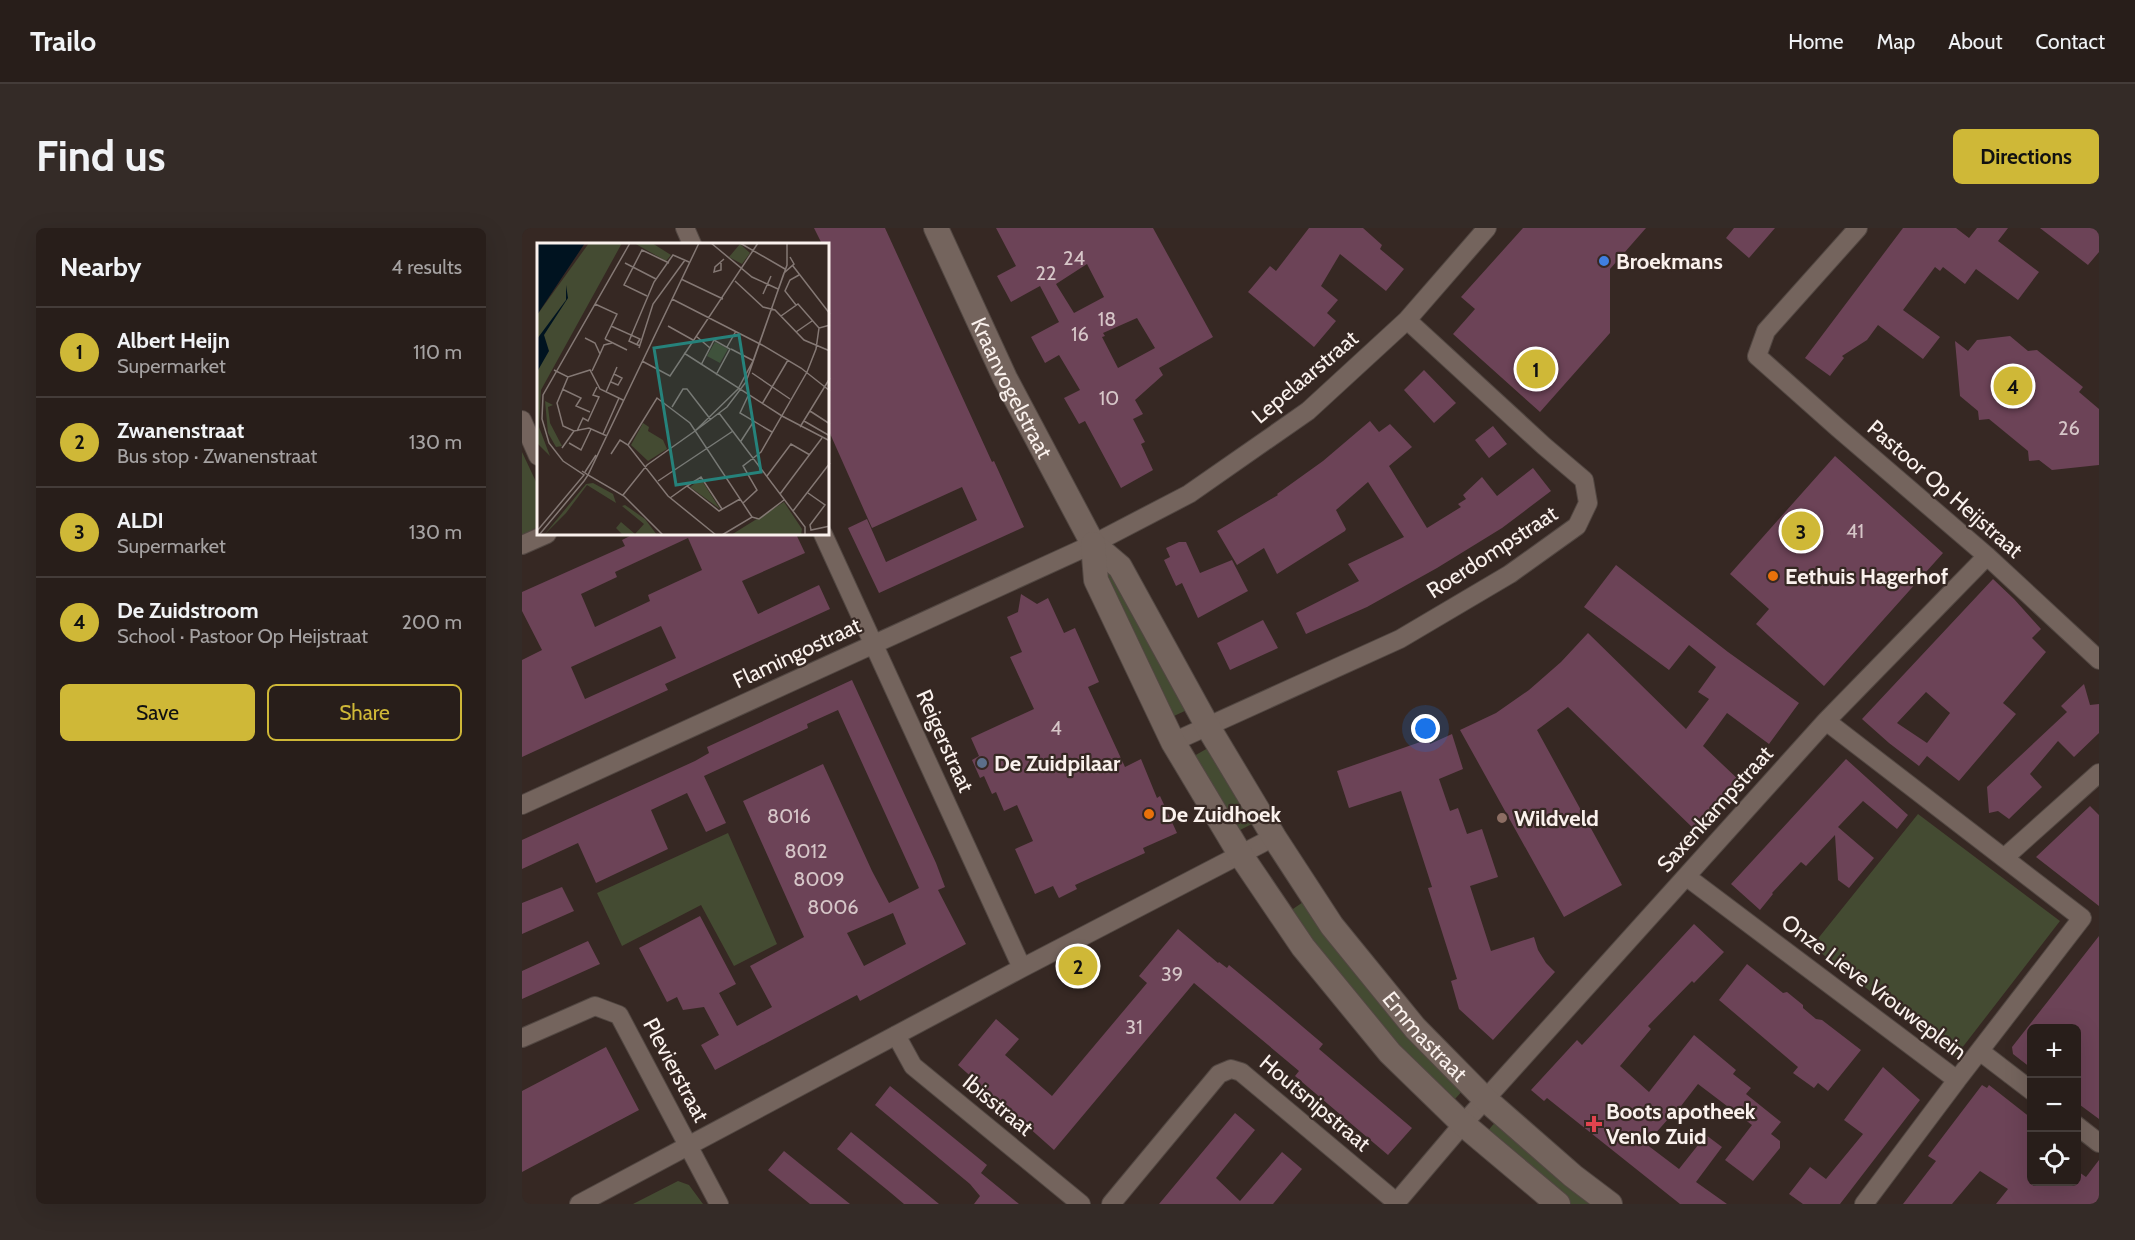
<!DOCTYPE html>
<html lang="en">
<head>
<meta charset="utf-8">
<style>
  :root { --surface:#281e1a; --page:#342b27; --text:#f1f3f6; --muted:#a5a2a2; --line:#443c39; --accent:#cfb837 }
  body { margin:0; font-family:Cabin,sans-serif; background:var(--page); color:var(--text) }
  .controls { position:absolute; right:18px; bottom:18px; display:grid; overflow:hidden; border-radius:9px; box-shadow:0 6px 24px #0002 }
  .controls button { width:54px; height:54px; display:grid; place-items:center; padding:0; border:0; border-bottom:2px solid var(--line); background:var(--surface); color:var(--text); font:30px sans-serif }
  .you { position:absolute; left:904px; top:501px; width:21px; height:21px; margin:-15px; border:4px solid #fff; border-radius:50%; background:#1a73e8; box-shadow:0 0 0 9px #1a73e833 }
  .badge { display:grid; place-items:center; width:39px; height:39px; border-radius:50%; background:var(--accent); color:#111; font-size:20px; font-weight:700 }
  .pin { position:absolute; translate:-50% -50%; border:3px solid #fff; box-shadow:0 2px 6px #0006 }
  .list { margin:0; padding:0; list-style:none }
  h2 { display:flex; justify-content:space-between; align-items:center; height:78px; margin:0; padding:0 24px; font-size:26px }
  h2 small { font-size:20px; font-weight:400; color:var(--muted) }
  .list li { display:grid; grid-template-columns:39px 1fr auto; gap:18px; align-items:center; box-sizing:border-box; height:90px; padding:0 24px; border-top:2px solid var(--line) }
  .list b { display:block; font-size:22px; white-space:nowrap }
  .list p { margin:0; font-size:20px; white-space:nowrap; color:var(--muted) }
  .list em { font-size:20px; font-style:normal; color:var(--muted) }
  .actions { display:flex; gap:12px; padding:18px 24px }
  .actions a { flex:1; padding:14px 0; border:2px solid var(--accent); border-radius:9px; text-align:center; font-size:21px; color:var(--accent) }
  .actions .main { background:var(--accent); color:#111 }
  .icon { flex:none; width:33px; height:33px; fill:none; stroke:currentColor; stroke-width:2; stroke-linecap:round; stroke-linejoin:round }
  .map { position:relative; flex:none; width:1577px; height:976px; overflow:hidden; border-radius:9px }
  header { display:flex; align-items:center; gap:36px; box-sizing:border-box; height:84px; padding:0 30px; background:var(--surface); border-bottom:2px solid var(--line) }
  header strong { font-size:28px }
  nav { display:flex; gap:33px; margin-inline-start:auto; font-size:21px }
  .intro { display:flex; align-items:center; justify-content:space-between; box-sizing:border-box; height:144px; padding:0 36px }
  h1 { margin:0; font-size:42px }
  .button { padding:15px 27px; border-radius:9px; background:var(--accent); color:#111; font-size:21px; font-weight:700 }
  main { display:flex; gap:36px; padding:0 36px }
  aside { flex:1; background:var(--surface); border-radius:9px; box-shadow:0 6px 24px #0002 }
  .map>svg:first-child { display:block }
</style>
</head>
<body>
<header>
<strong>Trailo</strong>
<nav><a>Home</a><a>Map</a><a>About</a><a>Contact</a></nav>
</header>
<div class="intro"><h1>Find us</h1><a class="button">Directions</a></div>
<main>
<aside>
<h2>Nearby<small>4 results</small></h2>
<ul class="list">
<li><span class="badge">1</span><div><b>Albert Heijn</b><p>Supermarket</p></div><em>110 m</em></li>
<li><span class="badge">2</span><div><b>Zwanenstraat</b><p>Bus stop · Zwanenstraat</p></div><em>130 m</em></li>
<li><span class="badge">3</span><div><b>ALDI</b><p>Supermarket</p></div><em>130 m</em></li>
<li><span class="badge">4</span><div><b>De Zuidstroom</b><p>School · Pastoor Op Heijstraat</p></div><em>200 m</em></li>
</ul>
<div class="actions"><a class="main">Save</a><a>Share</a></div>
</aside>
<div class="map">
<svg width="1577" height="976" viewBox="0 0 1577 976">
  <rect width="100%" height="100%" fill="#362823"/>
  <path fill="#444b32" d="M 0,224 L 16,258 L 16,299 L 0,307 Z
    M 591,343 L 667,481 L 652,488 L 581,348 Z
    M 686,520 L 732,595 L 718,602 L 672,528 Z
    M 1396,586 L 1538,693 L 1433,829 L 1290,718 Z
    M 206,605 L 255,716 L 212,738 L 179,677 L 100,718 L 75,665 Z
    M 784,672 L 942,861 L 933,871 L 875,817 L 788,713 L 768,683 Z
    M 976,891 L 1076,976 L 1049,976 L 963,906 Z
    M 156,953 L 167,957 L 181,976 L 111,976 Z"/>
  <path fill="#6c4357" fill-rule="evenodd" d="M 292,0 L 363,0 L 470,234 L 472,233 L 502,299 L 357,365 L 326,300 L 345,291 L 364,334 L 455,292 L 440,259 L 350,300 L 306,201 L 306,16 L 300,16 Z
    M 474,0 L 631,0 L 691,109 L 637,140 L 641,147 L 613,172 L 621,186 L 611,191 L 623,214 L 619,216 L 631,242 L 599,260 L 563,193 L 557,196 L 542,170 L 558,162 L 537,127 L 523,135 L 509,109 L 537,94 L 518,58 L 489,74 L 475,48 L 494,38 ZM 565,36 L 582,69 L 552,85 L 534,56 ZM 615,90 L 633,120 L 596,140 L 580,109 L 583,108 L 581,105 Z
    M 787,0 L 841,0 L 860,17 L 858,21 L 882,41 L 864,63 L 818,26 L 799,58 L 816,72 L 805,85 L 814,93 L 792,119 L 726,64 L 748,38 L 754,43 Z
    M 1001,0 L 1124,0 L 1088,41 L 1088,105 L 1018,184 L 931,106 L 953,81 L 939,69 Z
    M 1212,0 L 1253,0 L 1227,30 L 1204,10 Z
    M 1381,0 L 1434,0 L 1447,10 L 1455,0 L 1486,0 L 1476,13 L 1517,44 L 1496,72 L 1454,41 L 1443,56 L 1421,39 L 1418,43 L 1413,39 L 1381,82 L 1418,109 L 1401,131 L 1356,97 L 1345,112 L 1320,128 L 1322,130 L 1308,148 L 1283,130 Z
    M 1518,0 L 1577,0 L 1577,24 L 1566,37 Z
    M 1488,108 L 1506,123 L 1515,122 L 1561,159 L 1557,164 L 1577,181 L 1577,237 L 1530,242 L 1517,232 L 1507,233 L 1506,223 L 1467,191 L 1457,192 L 1456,183 L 1438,168 L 1433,113 L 1446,123 L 1455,112 Z
    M 902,142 L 934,175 L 912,195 L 882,162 Z
    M 848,193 L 857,204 L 868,196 L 890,219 L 867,238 L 905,300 L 939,279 L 936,276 L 944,271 L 941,267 L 960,249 L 975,268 L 1011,240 L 1029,263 L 980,300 L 915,340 L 845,379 L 784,406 L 774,385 L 837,353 L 826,336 L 882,309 L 846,254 L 814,282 L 824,301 L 823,303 L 755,346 L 742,320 L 715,337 L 695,303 L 756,267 L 755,266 L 801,233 Z
    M 971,198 L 985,216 L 967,230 L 953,212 Z
    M 1313,228 L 1421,325 L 1302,458 L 1234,396 L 1247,381 L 1208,346 Z
    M 112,306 L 274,306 L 283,325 L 220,353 L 236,386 L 297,357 L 308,381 L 143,456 L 146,462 L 0,529 L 0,432 L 20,422 L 0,383 L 0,364 L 103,318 L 100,312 ZM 166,310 L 180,342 L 126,367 L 128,373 L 73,399 L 59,366 L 95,349 L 93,344 ZM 139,398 L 154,430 L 63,471 L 49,439 Z
    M 657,314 L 664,314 L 678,345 L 710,332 L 726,363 L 676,390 L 660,355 L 654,358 L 642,332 L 648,329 L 644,320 Z
    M 1094,337 L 1206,424 L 1277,475 L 1247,516 L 1205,485 L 1181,518 L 1219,554 L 1173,602 L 1046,479 L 1015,502 L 1100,657 L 1042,689 L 938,502 L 974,485 L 1007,462 L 1039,434 L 1066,405 L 1164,501 L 1187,471 L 1176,464 L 1194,439 L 1167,417 L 1147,442 L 1062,379 Z
    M 1471,351 L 1492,371 L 1519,401 L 1510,410 L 1524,424 L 1481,475 L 1494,486 L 1437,553 L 1405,528 L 1397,538 L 1367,515 L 1340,491 ZM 1404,464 L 1428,485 L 1405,515 L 1375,495 Z
    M 499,366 L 515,376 L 526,370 L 542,405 L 553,400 L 577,454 L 566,459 L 603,539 L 619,531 L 635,570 L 638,568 L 655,605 L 621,620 L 623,625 L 553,657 L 555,661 L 537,670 L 531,658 L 513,666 L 493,621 L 511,613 L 495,577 L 482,583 L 474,564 L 470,566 L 462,548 L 458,550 L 450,532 L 457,528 L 449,510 L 512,481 L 488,429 L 500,424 L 485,389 L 496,384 Z
    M 741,392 L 756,420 L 708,442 L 695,415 Z
    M 330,452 L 414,635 L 423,659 L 416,662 L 444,716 L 338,773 L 335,767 L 193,842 L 179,817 L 197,807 L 182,779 L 161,782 L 155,769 L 145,774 L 117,720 L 178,688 L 214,756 L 197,765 L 215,798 L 250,779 L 228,738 L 282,709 L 221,573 L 301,536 L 350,643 L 367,675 L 397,660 L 316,482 L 285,496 L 286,500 L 182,548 L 204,595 L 184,604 L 165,565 L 129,582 L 146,621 L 74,655 L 56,615 L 0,641 L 0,612 L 173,533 L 187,525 L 185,519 ZM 371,685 L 384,716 L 342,738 L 325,705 Z
    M 1562,456 L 1568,477 L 1577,476 L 1577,505 L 1552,529 L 1536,513 L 1508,546 L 1520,559 L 1487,591 L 1476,583 L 1467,585 L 1465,559 L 1545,484 L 1539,478 Z
    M 930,506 L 941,541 L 917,551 L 928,583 L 936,580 L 945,606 L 960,601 L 976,649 L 948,658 L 969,723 L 1012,709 L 1016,722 L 1024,735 L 1033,744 L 971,812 L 937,781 L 929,753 L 935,751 L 906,660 L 910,659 L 879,563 L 827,580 L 815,543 L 904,512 L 907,512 L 908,516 Z
    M 1324,531 L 1386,587 L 1375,601 L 1341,573 L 1316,599 L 1352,630 L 1327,660 L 1316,652 L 1313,607 L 1284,638 L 1279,634 L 1250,665 L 1251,666 L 1238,682 L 1209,656 Z
    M 1568,578 L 1577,587 L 1577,678 L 1514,629 Z
    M 40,659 L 52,683 L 0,706 L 0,675 Z
    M 1172,696 L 1202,724 L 1172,755 L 1170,753 L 1126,798 L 1129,801 L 1098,838 L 1127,864 L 1172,807 L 1214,842 L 1211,846 L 1229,860 L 1224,866 L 1259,894 L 1249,906 L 1258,913 L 1258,920 L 1231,953 L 1203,932 L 1230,897 L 1176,856 L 1149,891 L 1147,890 L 1124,916 L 1157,941 L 1184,907 L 1200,919 L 1174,954 L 1205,976 L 1158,976 L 1025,870 L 1022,873 L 1009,862 L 1055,812 L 1060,817 Z
    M 656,701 L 696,735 L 697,734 L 705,740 L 707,737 L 748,771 L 801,816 L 797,821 L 890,900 L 866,927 L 773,848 L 777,843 L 672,755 L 532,922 L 436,837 L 474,791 L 497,811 L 483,827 L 530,868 L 625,755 L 617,748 Z
    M 1577,708 L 1577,891 L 1554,874 L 1554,801 L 1509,801 L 1509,840 L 1491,826 L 1490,819 Z
    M 66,713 L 78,736 L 0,771 L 0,743 Z
    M 1225,736 L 1261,765 L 1265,764 L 1281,777 L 1281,780 L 1288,786 L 1294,791 L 1300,792 L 1339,822 L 1306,863 L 1296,855 L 1292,860 L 1271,845 L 1276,839 L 1197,772 Z
    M 84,819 L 117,882 L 0,944 L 0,863 Z
    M 1361,839 L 1398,872 L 1318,976 L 1281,976 L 1267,966 L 1288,939 L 1304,951 L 1341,906 L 1322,892 Z
    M 1460,857 L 1465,860 L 1467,857 L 1509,890 L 1509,954 L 1554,954 L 1554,942 L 1564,949 L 1577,932 L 1577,976 L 1474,976 L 1486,961 L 1458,943 L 1430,976 L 1381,976 L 1414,933 L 1406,928 Z
    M 368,858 L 465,937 L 459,945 L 497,976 L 452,976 L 458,968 L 448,956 L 353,877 Z
    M 713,885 L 733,902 L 694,950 L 718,973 L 760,924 L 780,941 L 751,976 L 637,976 Z
    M 329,904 L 394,957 L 417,976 L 382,976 L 369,965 L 315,921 Z
    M 262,923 L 278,936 L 328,976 L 288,976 L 246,942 Z"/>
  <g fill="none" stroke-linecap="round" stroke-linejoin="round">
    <defs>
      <path id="minor" d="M 163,0 L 170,16
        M 1336,0 L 1244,103 L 1235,128 L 1316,200 L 1465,328 L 1577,432
        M 0,192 L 16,228
        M 301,306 L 500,740
        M 0,317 L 25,306
        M 651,514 L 878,411 L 988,346 L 1055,298 L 1066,275 L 1062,252 L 1022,218 L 885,92
        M 0,577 L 571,316 L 667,266 L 786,183 L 885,92 L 965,0
        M 1482,630 L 1577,545
        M 1165,649 L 1435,852 L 1560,690 L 1304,493
        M 374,807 L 391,838 L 559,976
        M 0,810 L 73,778 L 97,787 L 197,976
        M 1459,824 L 1510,863
        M 1554,897 L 1577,915
        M 57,976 L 500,740 L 752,609
        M 589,976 L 697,846 L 709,841 L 719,844 L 874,974
        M 873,976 L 941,896 L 1304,493 L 1465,328
        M 1342,976 L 1435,852"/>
      <g id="tertiary">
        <path id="s1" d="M 414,0 L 483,150 L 571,316 L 598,339 L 686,499 L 752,609 L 810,698 L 893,800 L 963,871 L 1051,948 L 1088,976"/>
        <path d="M 571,316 L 574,352 L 651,514 L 718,626 L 781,719 L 868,825 L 941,896 L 1036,976"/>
      </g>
    </defs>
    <use href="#minor" stroke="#524742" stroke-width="20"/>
    <use href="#tertiary" stroke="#524742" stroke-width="26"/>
    <use href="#minor" stroke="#74645d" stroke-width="18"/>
    <use href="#tertiary" stroke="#74645d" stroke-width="24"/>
  </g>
  <circle fill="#3f7fe0" stroke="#362823" stroke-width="2" cx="1082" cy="33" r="6"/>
  <g fill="#e8710a" stroke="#362823" stroke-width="2">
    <circle cx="1251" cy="348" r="6"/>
    <circle cx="627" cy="586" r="6"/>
  </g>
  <circle fill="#5c6f8a" stroke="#362823" stroke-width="2" cx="460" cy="535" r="6"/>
  <circle fill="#8d6e63" stroke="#362823" stroke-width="2" cx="980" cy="590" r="6"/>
  <path fill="#e0444e" stroke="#362823" stroke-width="2" d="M1069 887h6v6h6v6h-6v6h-6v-6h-6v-6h6z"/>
  <g text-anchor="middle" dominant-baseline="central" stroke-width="4.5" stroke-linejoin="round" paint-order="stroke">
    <g font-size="20" fill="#d6c6c8">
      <text x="552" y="30">24</text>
      <text x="524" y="45">22</text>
      <text x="585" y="91">18</text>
      <text x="558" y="106">16</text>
      <text x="587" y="170">10</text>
      <text x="1547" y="200">26</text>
      <text x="1333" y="303">41</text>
      <text x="534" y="500">4</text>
      <text x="267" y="588">8016</text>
      <text x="284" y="623">8012</text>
      <text x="297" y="651">8009</text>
      <text x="311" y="679">8006</text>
      <text x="650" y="746">39</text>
      <text x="612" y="799">31</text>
    </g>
    <g font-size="22" font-weight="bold" fill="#faf1ed" stroke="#362823" text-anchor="start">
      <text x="1094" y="33">Broekmans</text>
      <text x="1263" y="348">Eethuis Hagerhof</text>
      <text x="472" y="535">De Zuidpilaar</text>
      <text x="639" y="586">De Zuidhoek</text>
      <text x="992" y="590">Wildveld</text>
      <text x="1084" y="883">Boots apotheek<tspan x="1084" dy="25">Venlo Zuid</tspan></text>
    </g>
    <g font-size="22" fill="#faf1ed" stroke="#362823">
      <text transform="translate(783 149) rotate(-40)">Lepelaarstraat</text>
      <text stroke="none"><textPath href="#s1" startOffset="177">Kraanvogelstraat</textPath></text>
      <text transform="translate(1423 261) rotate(41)">Pastoor Op Heijstraat</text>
      <text transform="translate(970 324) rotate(-33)">Roerdompstraat</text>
      <text transform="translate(275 425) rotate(-25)">Flamingostraat</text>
      <text transform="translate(423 513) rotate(66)">Reigerstraat</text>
      <text transform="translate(1193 581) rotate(-48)">Saxenkampstraat</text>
      <text transform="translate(1352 759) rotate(37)">Onze Lieve Vrouweplein</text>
      <text stroke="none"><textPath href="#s1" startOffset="950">Emmastraat</textPath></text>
      <text transform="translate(154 842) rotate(62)">Plevierstraat</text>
      <text transform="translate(793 875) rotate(40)">Houtsnipstraat</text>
      <text transform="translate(476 877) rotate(39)">Ibisstraat</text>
    </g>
  </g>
  <g transform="translate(15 15)">
    <rect width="292" height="292" fill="#362823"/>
    <path d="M 52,0 L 85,0 L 4,147 L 2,184 L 13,213 L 0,200 L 0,72 ZM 97,0 L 115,0 L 134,12 L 129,18 ZM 203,1 L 213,10 L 205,21 L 192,14 ZM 178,99 L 191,106 L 183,120 L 170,113 ZM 8,158 L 16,162 L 11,164 L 13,180 L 25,203 L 19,204 L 11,190 ZM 106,180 L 112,184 L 111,188 L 126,197 L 130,206 L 111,218 L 94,202 ZM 164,236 L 183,266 L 153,244 ZM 56,240 L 76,251 L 79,260 L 50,242 L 29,270 L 7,292 L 49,241 ZM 247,259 L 265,286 L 264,292 L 194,292 ZM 88,262 L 108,276 L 120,292 L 86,292 L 79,285 L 84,279 L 98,291 L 107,281 L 85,263 Z" fill="#444b32"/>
    <path d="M 0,0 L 48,0 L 0,72 ZM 29,42 L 31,55 L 7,92 L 12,108 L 0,129 L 0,96 L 29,57 Z" fill="#001320"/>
    <path fill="none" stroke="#847874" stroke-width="1.5" d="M 174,0 L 215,34 L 241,46M 203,0 L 248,26M 88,20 L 119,36M 184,20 L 184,27 L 177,29 L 178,24 L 187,16M 256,23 L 293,71M 144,36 L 186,56M 198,38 L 226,64 L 238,67 L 267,97 L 293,108M 226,51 L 234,33M 110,53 L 87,42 L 105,7 L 132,20M 135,56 L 225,102 L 264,125 L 293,148M 58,61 L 80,71 L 68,96M 259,62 L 248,48 L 253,37 L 262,32M 244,73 L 261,61 L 282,85M 74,83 L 103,96 L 100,101M 131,83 L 156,97M 259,89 L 275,78M 159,93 L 173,105M 48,95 L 58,100 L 63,111 L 55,128M 68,96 L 90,107M 103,103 L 92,98 L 117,39 L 136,12 L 152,19M 190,104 L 199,88M 102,105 L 116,61 L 148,17M 194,106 L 217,118M 147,110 L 245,173 L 293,198M 63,111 L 67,102 L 75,100M 105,118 L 133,133 L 221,0M 164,122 L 177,97 L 193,106 L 179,132M 17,127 L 31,134 L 53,127 L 63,146 L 86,157M 215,130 L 253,156M 31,134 L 20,160 L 26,183 L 37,188 L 52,185 L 70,193M 74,139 L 81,142 L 85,135 L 77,131M 25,146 L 44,155 L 39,163 L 53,169M 69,149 L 80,124M 211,153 L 203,170 L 235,189M 225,161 L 251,117M 135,164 L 146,146 L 150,146 L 174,177M 273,168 L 293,181M 182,170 L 268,284 L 268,292M 267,178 L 293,193M 263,184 L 293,135M 40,188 L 46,175 L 51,178 L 62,154 L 56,152 L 60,144M 158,188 L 190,164 L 209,139 L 247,30 L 257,21 L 253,14M 66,191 L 82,155M 204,198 L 217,178M 32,200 L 44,207 L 54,186M 91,202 L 120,155 L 153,180 L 215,274M 25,205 L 37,188M 74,211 L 83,197 L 91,202 L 131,253 L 179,292M 48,229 L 59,212M 230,233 L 254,201 L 273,212M 121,238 L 196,188M 150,243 L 164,234 L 185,266M 271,250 L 288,262 L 273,282 L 274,287 L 293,283M 243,251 L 285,195M 86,252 L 110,222 L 158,188 L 201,146 L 216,118 L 250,22 L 250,0M 133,255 L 150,243 L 182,268 L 203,256M 206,260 L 220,247 L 206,223 L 224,209 L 270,129 L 279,106 L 282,85 L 293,82M 256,268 L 293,220M 0,288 L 47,232 L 26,218 L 12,200 L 5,176 L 6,152 L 93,0M 2,292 L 47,238 L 51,232 L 45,228M 126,292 L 87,253 L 51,232 L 162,0M 185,292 L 215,274 L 222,276 L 247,257"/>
    <path fill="#26827b" fill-opacity="0.15" stroke="#26827b" stroke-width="3" d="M 202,92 L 224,229 L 139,242 L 117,105 Z"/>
    <rect width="292" height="292" fill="none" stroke="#faf1ed" stroke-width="3"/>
  </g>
</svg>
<div class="controls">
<button>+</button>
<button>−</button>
<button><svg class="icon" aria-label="locate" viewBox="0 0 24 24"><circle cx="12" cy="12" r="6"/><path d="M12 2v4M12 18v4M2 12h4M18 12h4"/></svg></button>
</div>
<div class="you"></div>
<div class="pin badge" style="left:1014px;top:141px">1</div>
<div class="pin badge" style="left:556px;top:738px">2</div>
<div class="pin badge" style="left:1279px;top:303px">3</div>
<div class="pin badge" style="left:1491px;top:158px">4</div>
</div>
</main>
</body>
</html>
